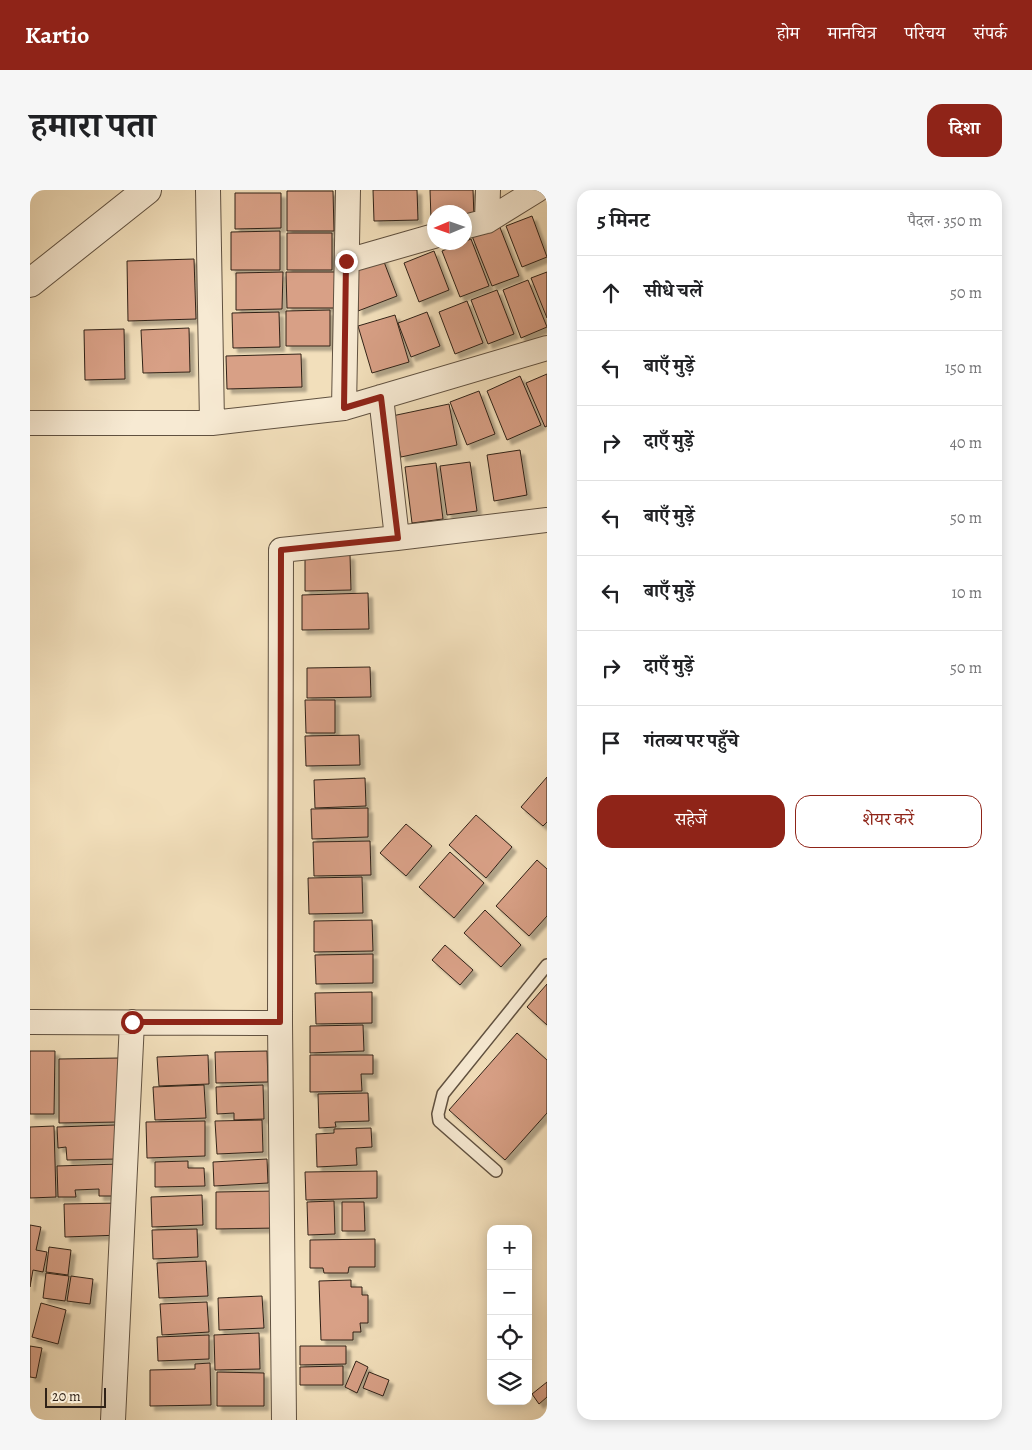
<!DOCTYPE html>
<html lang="hi">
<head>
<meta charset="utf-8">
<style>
  :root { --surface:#fff; --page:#f6f6f6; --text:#202124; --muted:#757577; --line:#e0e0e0; --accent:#8f2418 }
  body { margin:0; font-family:Alegreya,"Noto Serif Devanagari",serif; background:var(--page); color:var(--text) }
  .controls { position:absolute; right:15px; bottom:15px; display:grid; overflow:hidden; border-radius:10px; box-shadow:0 2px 12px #0003 }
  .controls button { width:45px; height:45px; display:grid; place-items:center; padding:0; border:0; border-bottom:1px solid var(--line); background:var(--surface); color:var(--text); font:25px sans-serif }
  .compass { position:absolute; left:397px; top:15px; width:45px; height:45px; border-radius:50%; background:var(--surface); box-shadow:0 2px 12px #0003; rotate:268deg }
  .scale { position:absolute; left:15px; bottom:12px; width:61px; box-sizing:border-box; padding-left:5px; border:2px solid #302217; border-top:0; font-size:14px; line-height:18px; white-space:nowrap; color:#302217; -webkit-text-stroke:4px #f7ead3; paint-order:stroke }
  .stop { position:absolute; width:15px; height:15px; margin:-11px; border:4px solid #8f2418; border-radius:50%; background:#fff }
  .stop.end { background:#8f2418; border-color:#fff; box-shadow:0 1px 5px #0008 }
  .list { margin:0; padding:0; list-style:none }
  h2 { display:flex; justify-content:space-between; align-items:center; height:65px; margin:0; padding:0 20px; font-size:21px }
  h2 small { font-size:16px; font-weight:400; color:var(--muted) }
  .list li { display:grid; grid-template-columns:32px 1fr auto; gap:15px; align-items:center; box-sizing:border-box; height:75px; padding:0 20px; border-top:1px solid var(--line) }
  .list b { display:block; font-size:19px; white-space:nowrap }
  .list em { font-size:16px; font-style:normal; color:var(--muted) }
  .actions { display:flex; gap:10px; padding:15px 20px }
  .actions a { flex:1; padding:11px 0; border:1px solid var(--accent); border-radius:15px; text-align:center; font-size:18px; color:var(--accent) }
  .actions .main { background:var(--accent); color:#fff }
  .icon { flex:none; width:28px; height:28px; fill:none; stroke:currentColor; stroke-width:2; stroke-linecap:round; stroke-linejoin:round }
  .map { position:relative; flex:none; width:517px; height:1230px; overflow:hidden; border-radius:15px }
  header { display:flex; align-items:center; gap:30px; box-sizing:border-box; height:70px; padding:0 25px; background:var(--accent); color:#fff }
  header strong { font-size:24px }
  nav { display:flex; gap:28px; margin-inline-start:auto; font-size:18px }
  .intro { display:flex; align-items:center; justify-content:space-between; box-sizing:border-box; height:120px; padding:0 30px }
  h1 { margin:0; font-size:35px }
  .button { padding:12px 22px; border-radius:15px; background:var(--accent); color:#fff; font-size:18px; font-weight:700 }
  main { display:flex; gap:30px; padding:0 30px }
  aside { flex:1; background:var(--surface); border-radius:15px; box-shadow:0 2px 12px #0003 }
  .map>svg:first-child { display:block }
</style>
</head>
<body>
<header>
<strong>Kartio</strong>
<nav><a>होम</a><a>मानचित्र</a><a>परिचय</a><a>संपर्क</a></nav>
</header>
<div class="intro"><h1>हमारा पता</h1><a class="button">दिशा</a></div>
<main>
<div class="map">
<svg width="517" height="1230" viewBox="0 0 517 1230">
  <defs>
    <filter id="shadow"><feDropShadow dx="4.5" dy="4.5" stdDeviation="1" flood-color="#0004"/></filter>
  </defs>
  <rect width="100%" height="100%" fill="#f2dfbb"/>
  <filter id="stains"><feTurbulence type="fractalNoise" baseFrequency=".004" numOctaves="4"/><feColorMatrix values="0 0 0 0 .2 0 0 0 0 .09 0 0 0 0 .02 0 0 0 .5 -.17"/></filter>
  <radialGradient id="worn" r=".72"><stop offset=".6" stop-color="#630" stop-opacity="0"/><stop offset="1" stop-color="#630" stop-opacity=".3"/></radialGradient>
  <path fill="#d8a086" stroke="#302217" filter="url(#shadow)" d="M 343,0 L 387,0 L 388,30 L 344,31 Z
    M 400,0 L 443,0 L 444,27 L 434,27 L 434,22 L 404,22 L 404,29 L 401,29 Z
    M 257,1 L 303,1 L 304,41 L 257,41 Z
    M 205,3 L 251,3 L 251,38 L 205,39 Z
    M 502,26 L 517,67 L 492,77 L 476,36 Z
    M 469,35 L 489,86 L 462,96 L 442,46 Z
    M 250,41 L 250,80 L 201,80 L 201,42 Z
    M 257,43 L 302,43 L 302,80 L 257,80 Z
    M 441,49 L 459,96 L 430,107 L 412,61 Z
    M 404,61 L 419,100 L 389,112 L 374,73 Z
    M 351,64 L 367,106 L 328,121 L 327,77 Z
    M 164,69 L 166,129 L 98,131 L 97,71 Z
    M 253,82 L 252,119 L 206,120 L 206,83 Z
    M 256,82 L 306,82 L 306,118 L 257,118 Z
    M 517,82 L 517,128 L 501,88 Z
    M 498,90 L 517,137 L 491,148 L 473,100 Z
    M 467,100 L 484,144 L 458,154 L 441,110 Z
    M 437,111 L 453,153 L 425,164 L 409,122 Z
    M 300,120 L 300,156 L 256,156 L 256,121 Z
    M 249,122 L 250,157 L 203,158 L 202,123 Z
    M 397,122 L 410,156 L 381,167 L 368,133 Z
    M 365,125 L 379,172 L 342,183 L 328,136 Z
    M 159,138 L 160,182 L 113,183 L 111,140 Z
    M 94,139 L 95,189 L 55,190 L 54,140 Z
    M 271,164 L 272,197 L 197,199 L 196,166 Z
    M 517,184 L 517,236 L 515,237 L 496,193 Z
    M 490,186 L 511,235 L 477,250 L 457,201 Z
    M 449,201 L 465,244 L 437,255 L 420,212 Z
    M 419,214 L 427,255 L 371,267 L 362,226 Z
    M 490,260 L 497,305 L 464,311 L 457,265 Z
    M 440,272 L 447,321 L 417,325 L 410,276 Z
    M 406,273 L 413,329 L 382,333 L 375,277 Z
    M 320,365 L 321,400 L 275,401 L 275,366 Z
    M 338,403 L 339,439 L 272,440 L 272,405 Z
    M 340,477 L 341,507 L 277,508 L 277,478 Z
    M 275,510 L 305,510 L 305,543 L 276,543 Z
    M 329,545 L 330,575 L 276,576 L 275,546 Z
    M 517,587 L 517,632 L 513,636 L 491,617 Z
    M 335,588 L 336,616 L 285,618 L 284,590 Z
    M 338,618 L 338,647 L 282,649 L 281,619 Z
    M 446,625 L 482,657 L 456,688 L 419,655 Z
    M 376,634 L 402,656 L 376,686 L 350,663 Z
    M 340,651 L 341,685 L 284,686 L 283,652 Z
    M 420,662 L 454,693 L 424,728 L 389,697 Z
    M 507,670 L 517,679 L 517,726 L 499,746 L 466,716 Z
    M 332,687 L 333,723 L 279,724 L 278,688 Z
    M 455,720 L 491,755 L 471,777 L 434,743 Z
    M 342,730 L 343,761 L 284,762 L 284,731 Z
    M 415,755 L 443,780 L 430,795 L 402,770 Z
    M 343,764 L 343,793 L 286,794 L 285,765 Z
    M 517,794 L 517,835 L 497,817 Z
    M 342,802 L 342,833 L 286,834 L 285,803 Z
    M 333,835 L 334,861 L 280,863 L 280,836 Z
    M 487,843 L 517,870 L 517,923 L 475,970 L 419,920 Z
    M 0,861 L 25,861 L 24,924 L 0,924 Z
    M 237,861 L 238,892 L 186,893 L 185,862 Z
    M 178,865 L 179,894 L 129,896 L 127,867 Z
    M 280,865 L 343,865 L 343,884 L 331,884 L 332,901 L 280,902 Z
    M 89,868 L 89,932 L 29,933 L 29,869 Z
    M 174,895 L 176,928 L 125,930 L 123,897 Z
    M 233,895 L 234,929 L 204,930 L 204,923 L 187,924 L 186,897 Z
    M 338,903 L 339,931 L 305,932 L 306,937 L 289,938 L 288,904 Z
    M 232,930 L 233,962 L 187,964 L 185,931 Z
    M 175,931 L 175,966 L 117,968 L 116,932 Z
    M 85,935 L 87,969 L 37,970 L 36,957 L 28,958 L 27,937 Z
    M 24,936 L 26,1007 L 0,1008 L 0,937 Z
    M 341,938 L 342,957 L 326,958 L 327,975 L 287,977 L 286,944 L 304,943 L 304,939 Z
    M 237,969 L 238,993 L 184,996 L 183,972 Z
    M 158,971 L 158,978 L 174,978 L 175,996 L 125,997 L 125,972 Z
    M 89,974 L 90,1006 L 69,1006 L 69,999 L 45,1000 L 46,1007 L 28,1007 L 27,976 Z
    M 347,981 L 347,1008 L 276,1010 L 275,982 Z
    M 246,1001 L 247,1038 L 186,1039 L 186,1002 Z
    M 172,1005 L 173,1035 L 122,1037 L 121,1007 Z
    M 304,1011 L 305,1044 L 278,1045 L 277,1012 Z
    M 312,1012 L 334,1012 L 335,1041 L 312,1041 Z
    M 90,1013 L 91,1045 L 35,1047 L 34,1014 Z
    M 0,1035 L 11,1037 L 6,1060 L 17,1062 L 13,1082 L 3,1080 L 0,1097 Z
    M 167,1039 L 168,1067 L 123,1069 L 122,1040 Z
    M 345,1049 L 345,1077 L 319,1077 L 318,1083 L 294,1083 L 293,1078 L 280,1078 L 280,1050 Z
    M 19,1057 L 41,1060 L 38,1085 L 16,1082 Z
    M 176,1071 L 178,1106 L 129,1108 L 127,1073 Z
    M 16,1083 L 39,1086 L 35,1111 L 13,1108 Z
    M 41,1086 L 63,1089 L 60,1114 L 37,1111 Z
    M 321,1090 L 321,1097 L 332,1097 L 332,1105 L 338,1105 L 338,1133 L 330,1133 L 331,1142 L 323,1142 L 323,1150 L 291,1150 L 289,1091 Z
    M 232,1106 L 234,1138 L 189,1140 L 188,1108 Z
    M 177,1112 L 179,1142 L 132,1145 L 130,1114 Z
    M 11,1113 L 36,1120 L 28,1154 L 2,1147 Z
    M 229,1143 L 230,1179 L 185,1180 L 184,1145 Z
    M 179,1145 L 179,1169 L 128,1171 L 127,1147 Z
    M 0,1156 L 12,1158 L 6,1188 L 0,1187 Z
    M 270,1156 L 316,1156 L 316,1174 L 270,1175 Z
    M 326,1171 L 338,1177 L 327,1203 L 315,1197 Z
    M 180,1173 L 181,1215 L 120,1216 L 120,1180 L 165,1179 L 165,1174 Z
    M 313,1176 L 313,1195 L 270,1195 L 270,1177 Z
    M 187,1182 L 234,1183 L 234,1216 L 187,1216 Z
    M 339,1182 L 359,1190 L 353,1206 L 333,1198 Z
    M 517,1192 L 517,1207 L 509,1214 L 502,1204 Z"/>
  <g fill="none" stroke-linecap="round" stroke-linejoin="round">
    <defs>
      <path id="service" d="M 466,981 L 409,931 L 408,924 L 413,904 L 517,775"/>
      <path id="minor" d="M 178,0 L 182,233
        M 457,31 L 458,0
        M 434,37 L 457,31 L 507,0
        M 317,71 L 404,46
        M 351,207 L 367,348
        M 314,218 L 318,0
        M 0,233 L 182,233 L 314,218 L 517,158
        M 0,832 L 250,833
        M 83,1230 L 102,832
        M 254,1230 L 250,833 L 251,360 L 367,348 L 517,330"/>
      <path id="tertiary" d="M 0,93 L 117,0"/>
    </defs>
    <use href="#service" stroke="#605140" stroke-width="14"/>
    <use href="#minor" stroke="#605140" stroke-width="26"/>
    <use href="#tertiary" stroke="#605140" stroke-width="30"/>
    <use href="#service" stroke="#f7ead3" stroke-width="11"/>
    <use href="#minor" stroke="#f7ead3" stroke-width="24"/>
    <use href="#tertiary" stroke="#f7ead3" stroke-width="28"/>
  </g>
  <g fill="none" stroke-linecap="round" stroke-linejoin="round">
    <path stroke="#8f2418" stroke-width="6" d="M 102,832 L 250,832 L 251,360 L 368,348 L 351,207 L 314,218 L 316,71"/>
  </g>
  <rect width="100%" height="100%" filter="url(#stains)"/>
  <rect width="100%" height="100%" fill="url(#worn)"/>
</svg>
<div class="controls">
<button>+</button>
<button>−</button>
<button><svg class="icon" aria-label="locate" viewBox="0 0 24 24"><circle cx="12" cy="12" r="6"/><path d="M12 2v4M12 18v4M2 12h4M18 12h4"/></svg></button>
<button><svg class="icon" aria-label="layers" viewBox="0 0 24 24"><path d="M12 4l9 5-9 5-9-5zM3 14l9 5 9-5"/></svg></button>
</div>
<svg class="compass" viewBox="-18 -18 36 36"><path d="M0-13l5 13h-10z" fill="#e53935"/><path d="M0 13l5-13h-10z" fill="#757577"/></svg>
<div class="scale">20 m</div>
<div class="stop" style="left:102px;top:832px"></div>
<div class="stop end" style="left:316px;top:71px"></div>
</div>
<aside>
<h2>5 मिनट<small>पैदल · 350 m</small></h2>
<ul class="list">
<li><svg class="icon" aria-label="ahead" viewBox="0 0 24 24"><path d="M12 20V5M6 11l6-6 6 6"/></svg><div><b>सीधे चलें</b></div><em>50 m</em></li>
<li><svg class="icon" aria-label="left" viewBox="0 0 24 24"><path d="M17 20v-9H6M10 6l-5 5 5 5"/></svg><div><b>बाएँ मुड़ें</b></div><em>150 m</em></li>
<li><svg class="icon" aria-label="right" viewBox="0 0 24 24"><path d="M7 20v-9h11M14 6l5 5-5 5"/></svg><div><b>दाएँ मुड़ें</b></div><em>40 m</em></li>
<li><svg class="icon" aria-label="left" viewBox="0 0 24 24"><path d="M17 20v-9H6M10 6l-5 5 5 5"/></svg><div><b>बाएँ मुड़ें</b></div><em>50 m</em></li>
<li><svg class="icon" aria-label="left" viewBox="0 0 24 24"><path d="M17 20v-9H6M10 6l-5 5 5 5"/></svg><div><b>बाएँ मुड़ें</b></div><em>10 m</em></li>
<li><svg class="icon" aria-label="right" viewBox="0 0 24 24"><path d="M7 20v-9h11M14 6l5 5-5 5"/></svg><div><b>दाएँ मुड़ें</b></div><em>50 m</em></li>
<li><svg class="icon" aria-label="arrive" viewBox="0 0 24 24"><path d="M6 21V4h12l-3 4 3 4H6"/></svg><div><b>गंतव्य पर पहुँचे</b></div></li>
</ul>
<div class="actions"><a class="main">सहेजें</a><a>शेयर करें</a></div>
</aside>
</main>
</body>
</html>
